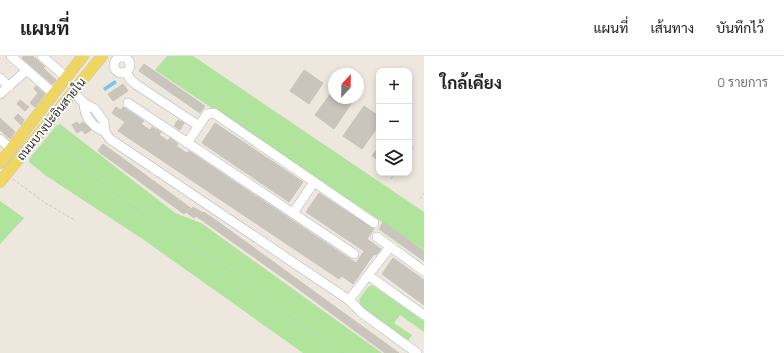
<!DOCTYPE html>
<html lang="th">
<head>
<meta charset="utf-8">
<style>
  :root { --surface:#fff; --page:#f6f6f6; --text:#202124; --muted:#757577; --line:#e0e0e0 }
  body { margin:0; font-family:Manrope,Sarabun,sans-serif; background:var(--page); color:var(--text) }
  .controls { position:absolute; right:12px; top:12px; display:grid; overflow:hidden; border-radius:8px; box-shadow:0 2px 6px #0003 }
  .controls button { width:36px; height:36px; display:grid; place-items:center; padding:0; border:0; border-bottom:1px solid var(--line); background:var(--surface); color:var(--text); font:20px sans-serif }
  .compass { position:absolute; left:328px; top:12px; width:36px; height:36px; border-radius:50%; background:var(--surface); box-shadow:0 2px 6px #0003; rotate:22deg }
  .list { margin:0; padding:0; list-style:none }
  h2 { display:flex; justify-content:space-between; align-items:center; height:52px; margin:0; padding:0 16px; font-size:17px }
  h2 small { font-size:13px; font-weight:400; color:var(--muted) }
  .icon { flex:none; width:22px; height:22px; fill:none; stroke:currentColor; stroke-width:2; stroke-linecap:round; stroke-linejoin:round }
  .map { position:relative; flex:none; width:424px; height:297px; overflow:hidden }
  header { display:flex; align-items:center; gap:24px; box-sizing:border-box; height:56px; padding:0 20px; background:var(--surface); border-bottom:1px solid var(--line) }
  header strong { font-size:19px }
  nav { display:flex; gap:22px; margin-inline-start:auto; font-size:14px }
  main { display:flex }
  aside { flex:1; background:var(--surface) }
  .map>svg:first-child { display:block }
</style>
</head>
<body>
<header>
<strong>แผนที่</strong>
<nav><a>แผนที่</a><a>เส้นทาง</a><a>บันทึกไว้</a></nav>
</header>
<main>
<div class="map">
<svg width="424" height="297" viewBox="0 0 424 297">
  <rect width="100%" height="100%" fill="#ede7de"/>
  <path fill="#b0e39b" d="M 167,0 L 193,0 L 424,156 L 424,194 L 155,14 Z
    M 60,68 L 175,157 L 201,167 L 382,297 L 303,297 L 144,184 L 45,119 L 29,106 L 29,103 L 56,70 Z
    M 0,145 L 24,162 L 0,188 Z
    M 372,229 L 424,265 L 424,276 L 400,259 L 394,267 L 412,279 L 408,285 L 361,251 L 359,243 L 368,231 Z"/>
  <path fill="#73c7ee" d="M 115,24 L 117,27 L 105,35 L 103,32 Z"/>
  <path fill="#c9c5bd" stroke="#c9c4b8" d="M 23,0 L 33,0 L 45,11 L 43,12 L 56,24 L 52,28 L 22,2 Z
    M 144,8 L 205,50 L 200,57 L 139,15 Z
    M 304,14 L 323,27 L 309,48 L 290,35 Z
    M 123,28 L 128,35 L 113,45 L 108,38 Z
    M 36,30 L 45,38 L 35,51 L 30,47 L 38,37 L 34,33 Z
    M 334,33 L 334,42 L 355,42 L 334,73 L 315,59 Z
    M 20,44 L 29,51 L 25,55 L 17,48 Z
    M 364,50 L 379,60 L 379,69 L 362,93 L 343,80 Z
    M 116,51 L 121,54 L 123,51 L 144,65 L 141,68 L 150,74 L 152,71 L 161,76 L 159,79 L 168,85 L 170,82 L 178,88 L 176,90 L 187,97 L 189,95 L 356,207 L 364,195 L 306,156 L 319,137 L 374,173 L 367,183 L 381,193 L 376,199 L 374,198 L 353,228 L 342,220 L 339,223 L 118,75 L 125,66 L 112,57 Z
    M 18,58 L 24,64 L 21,69 L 14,62 Z
    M 0,62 L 15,76 L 10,83 L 0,74 Z
    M 178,64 L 184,67 L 180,74 L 174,70 Z
    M 77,66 L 79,69 L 83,66 L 91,74 L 85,78 L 82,74 L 77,77 L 72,69 Z
    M 215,67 L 303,126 L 289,146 L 202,87 Z
    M 103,88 L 192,153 L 193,151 L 203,157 L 204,156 L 221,168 L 399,297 L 385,297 L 289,226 L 196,160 L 194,162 L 186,156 L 184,158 L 169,147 L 98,95 Z
    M 379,90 L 379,105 L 372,100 Z
    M 383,166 L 424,195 L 424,205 L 379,173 Z
    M 393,202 L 424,224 L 424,249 L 382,218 Z"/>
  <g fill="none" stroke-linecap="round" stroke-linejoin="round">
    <defs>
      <path id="minor" d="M 11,0 L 53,37
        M 42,0 L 66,21
        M114 9a8 8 0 1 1 16 0a8 8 0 1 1-16 0Z
        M 127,17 L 130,23 L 137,29 L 199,70
        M 0,22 L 9,31
        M 73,36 L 84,47 L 95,53 L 104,66 L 105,76 L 110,83 L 349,244
        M 0,38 L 27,14
        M 84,47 C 84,62 92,70 105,76
        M 128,47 L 354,198
        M 0,83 L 11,93
        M 187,87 L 207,58 L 214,57 L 374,167
        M 293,157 L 314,126
        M 377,181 L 424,215
        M 390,191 L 349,244 L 362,257 L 417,297
        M 369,220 L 424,259"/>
      <path id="major" d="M 0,107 L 83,0
        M 0,126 L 102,0"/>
    </defs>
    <use href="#minor" stroke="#b2b4bf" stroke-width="10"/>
    <use href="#major" stroke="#c8c8c8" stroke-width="12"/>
    <path stroke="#c8c8c8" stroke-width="1" stroke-dasharray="3 2" stroke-linecap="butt" d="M 48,82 L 56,89 L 68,95 L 80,104 L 89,117 L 120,142 L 233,217 L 267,245 L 343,297
      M 409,97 L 415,89
      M 13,123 L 44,146 L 76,165
      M 391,123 L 395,117
      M 420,143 L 424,137"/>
    <use href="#minor" stroke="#fff" stroke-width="9"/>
    <use href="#major" stroke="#efd561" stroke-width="11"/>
  </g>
  <g text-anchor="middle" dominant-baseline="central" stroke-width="3.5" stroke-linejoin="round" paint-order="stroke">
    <g font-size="12" fill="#2c2c2c" stroke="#fff">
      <text transform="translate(51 63) rotate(-51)">ถนนบางปะอินสายใน</text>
    </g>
  </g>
</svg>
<div class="controls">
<button>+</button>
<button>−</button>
<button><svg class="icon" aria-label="layers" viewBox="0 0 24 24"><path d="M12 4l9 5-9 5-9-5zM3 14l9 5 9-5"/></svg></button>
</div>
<svg class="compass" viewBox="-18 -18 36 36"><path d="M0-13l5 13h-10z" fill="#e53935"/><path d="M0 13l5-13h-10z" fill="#757577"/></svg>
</div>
<aside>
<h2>ใกล้เคียง<small>0 รายการ</small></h2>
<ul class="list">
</ul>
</aside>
</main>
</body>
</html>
